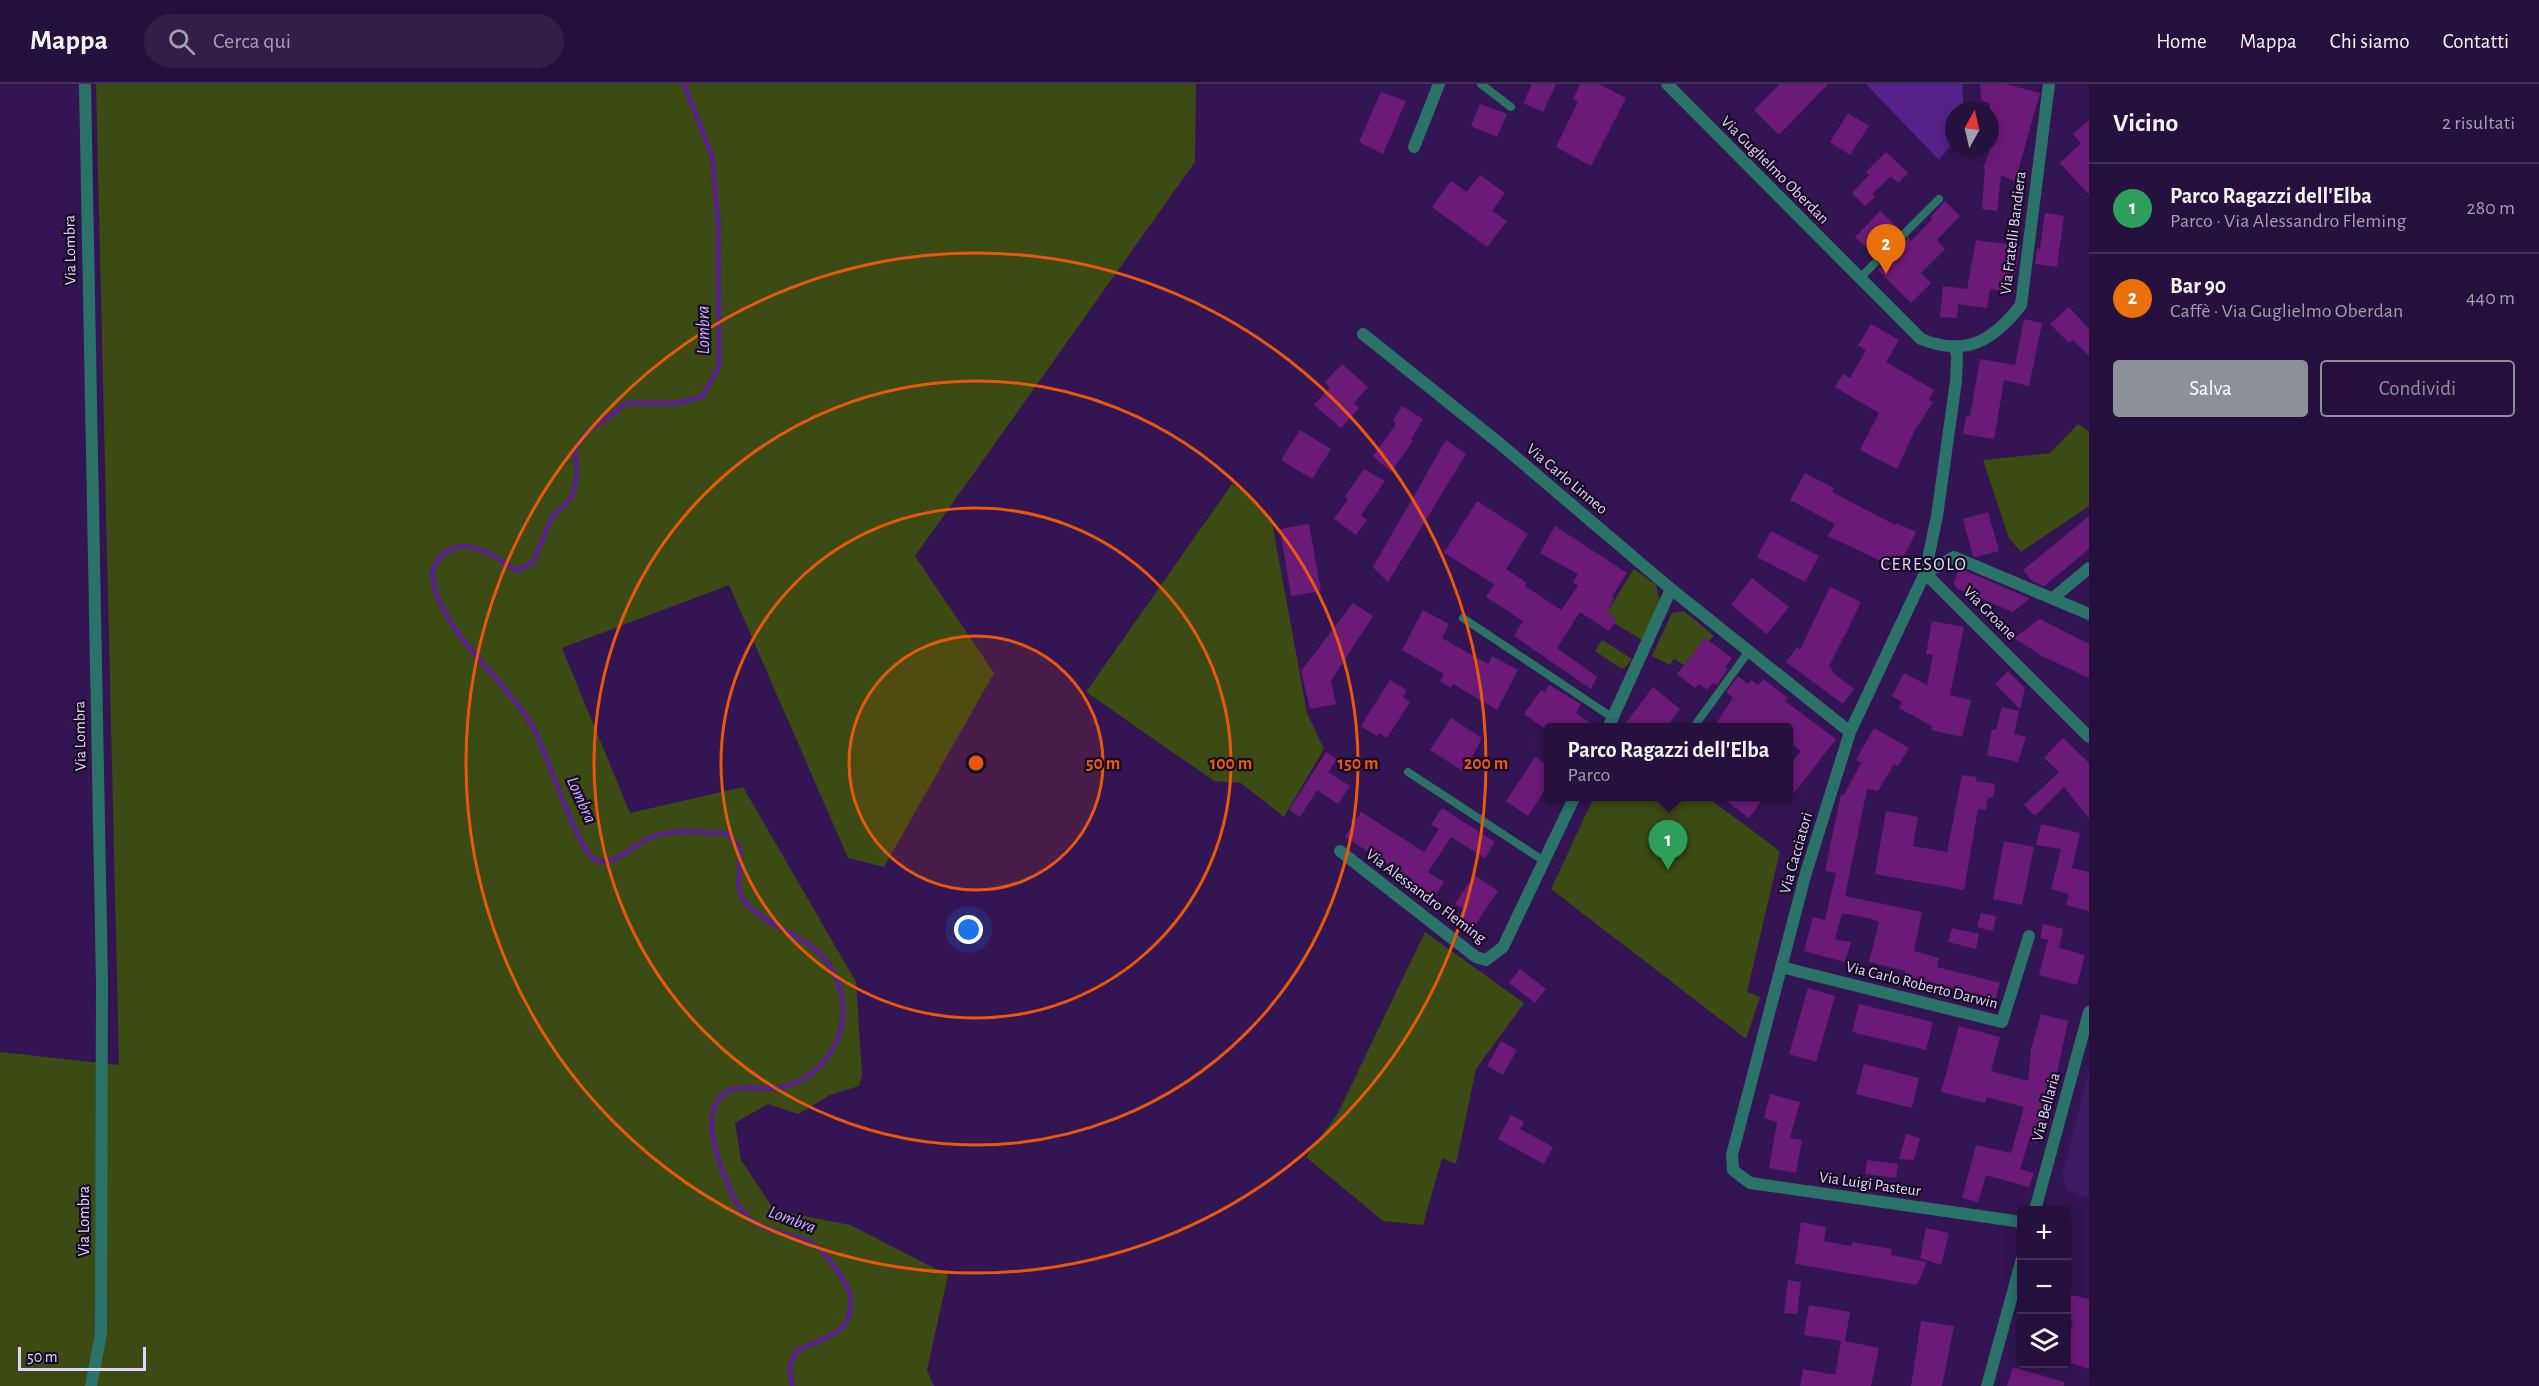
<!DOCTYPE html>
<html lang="it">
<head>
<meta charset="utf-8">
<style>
  :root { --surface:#26103e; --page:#321e49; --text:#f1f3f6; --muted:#a49db0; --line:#423058; --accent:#8c9099 }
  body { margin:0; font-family:"Alegreya Sans",sans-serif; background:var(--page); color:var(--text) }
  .controls { position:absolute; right:18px; bottom:18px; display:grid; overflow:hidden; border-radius:6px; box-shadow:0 3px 15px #0003 }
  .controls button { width:54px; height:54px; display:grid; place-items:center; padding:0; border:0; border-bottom:2px solid var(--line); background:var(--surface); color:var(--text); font:30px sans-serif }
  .compass { position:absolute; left:1945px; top:18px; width:54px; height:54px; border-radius:50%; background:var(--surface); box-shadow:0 3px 15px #0003; rotate:8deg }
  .scale { position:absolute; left:18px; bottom:15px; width:128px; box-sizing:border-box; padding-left:6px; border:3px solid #e2d4fa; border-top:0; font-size:16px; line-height:21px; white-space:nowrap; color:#e2d4fa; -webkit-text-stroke:4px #160a24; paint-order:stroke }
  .you { position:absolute; left:969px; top:846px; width:21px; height:21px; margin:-15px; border:4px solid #fff; border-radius:50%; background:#1a73e8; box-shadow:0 0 0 9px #1a73e833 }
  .badge { display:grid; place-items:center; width:39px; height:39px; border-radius:50%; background:var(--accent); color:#fff; font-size:20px; font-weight:700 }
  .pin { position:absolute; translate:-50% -50px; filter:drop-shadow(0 2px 3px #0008) }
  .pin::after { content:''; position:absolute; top:32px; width:21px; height:18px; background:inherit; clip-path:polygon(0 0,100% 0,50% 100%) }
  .popup { position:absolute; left:1544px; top:639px; width:249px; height:78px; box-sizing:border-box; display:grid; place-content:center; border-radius:6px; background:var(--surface); filter:drop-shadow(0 2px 4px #0005); font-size:20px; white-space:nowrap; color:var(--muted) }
  .popup b { font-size:22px; color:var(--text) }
  .popup::after { content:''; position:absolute; left:50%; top:100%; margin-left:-12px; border:12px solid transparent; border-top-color:var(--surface) }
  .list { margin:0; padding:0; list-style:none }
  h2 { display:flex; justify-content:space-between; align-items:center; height:78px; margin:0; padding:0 24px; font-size:26px }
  h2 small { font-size:20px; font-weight:400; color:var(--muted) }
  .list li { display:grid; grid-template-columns:39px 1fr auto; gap:18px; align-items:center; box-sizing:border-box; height:90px; padding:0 24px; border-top:2px solid var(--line) }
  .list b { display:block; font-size:22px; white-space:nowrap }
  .list p { margin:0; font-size:20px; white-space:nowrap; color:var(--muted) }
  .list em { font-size:20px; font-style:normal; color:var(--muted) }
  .actions { display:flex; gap:12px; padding:18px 24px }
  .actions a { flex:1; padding:14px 0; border:2px solid var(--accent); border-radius:6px; text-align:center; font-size:21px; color:var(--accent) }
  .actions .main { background:var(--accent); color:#fff }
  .icon { flex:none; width:33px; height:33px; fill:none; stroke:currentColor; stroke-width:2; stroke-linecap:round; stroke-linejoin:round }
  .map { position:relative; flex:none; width:2089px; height:1302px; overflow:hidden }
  header { display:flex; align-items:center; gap:36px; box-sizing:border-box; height:84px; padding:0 30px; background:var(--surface); border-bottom:2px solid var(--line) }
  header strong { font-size:28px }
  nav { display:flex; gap:33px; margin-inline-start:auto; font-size:21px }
  .search { width:420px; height:54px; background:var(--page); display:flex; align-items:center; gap:15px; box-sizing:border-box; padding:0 21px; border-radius:33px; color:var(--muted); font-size:22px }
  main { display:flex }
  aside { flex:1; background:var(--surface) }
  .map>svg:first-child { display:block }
</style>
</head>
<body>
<header>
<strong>Mappa</strong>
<div class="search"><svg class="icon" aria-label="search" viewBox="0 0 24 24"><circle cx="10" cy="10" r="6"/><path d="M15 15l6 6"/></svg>Cerca qui</div>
<nav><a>Home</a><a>Mappa</a><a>Chi siamo</a><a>Contatti</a></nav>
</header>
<main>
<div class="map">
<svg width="2089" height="1302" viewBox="0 0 2089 1302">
  <rect width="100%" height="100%" fill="#331553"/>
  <path fill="#3c1b60" d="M 2089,986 L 2089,1114 L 2067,1106 L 2062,1092 Z"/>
  <path fill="#3c4a13" d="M 96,0 L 1196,0 L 1195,78 L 915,472 L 994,589 L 884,783 L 848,774 L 729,501 L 562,564 L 630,729 L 743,703 L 856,898 L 862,990 L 859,1002 L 830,1011 L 798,1030 L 768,1020 L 735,1039 L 741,1076 L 774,1126 L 850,1141 L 948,1191 L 927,1286 L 934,1302 L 0,1302 L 0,968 L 119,981 Z
    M 2078,340 L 2089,347 L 2089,422 L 2021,468 L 2009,454 L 1983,376 L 2050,369 Z
    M 1232,400 L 1245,409 L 1272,438 L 1307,629 L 1324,665 L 1284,733 L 1241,699 L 1214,697 L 1086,608 Z
    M 1634,485 L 1656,501 L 1660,519 L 1642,556 L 1614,539 L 1616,535 L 1607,528 Z
    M 1684,527 L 1714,552 L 1709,557 L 1705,554 L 1684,581 L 1674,575 L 1670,581 L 1652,572 L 1672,529 Z
    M 1602,556 L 1632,575 L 1625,584 L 1620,584 L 1595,567 Z
    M 1594,713 L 1707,713 L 1780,767 L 1747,908 L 1760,913 L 1746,955 L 1551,805 Z
    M 1425,848 L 1524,919 L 1476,985 L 1456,1080 L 1442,1074 L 1423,1141 L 1383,1137 L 1306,1073 L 1338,1029 Z"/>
  <path fill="#562289" d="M 1866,0 L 1962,0 L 1964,27 L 1954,27 L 1954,58 L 1939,76 Z"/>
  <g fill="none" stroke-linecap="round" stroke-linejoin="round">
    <path stroke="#562289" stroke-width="5" d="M 684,0 L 712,72 L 718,139 L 719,282 L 703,312 L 678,319 L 628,319 L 588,347 L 575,365 L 577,391 L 572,413 L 551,435 L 533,478 L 517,487 C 496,473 467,450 442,471 C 438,474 435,483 432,488 C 434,496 434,507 438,514 C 458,562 507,599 533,643 C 546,665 578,772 598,777 C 616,782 635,759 651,753 C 676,744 701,748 727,750 C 731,754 737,759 739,764 C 744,780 732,802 744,817 C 767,845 811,851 830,882 C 860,929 835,994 778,1004 C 761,1007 734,998 721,1012 C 702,1032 716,1071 725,1093 C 729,1104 736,1121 744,1129 C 763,1151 797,1148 817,1163 C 828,1171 850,1203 851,1215 C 852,1220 849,1233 847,1237 C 839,1252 810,1260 796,1267 L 789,1285 L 793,1302"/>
  </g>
  <path fill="#6c1a78" d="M 1532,0 L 1556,0 L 1543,28 L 1523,19 Z
    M 1580,0 L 1599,0 L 1626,14 L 1591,82 L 1556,63 L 1578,18 L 1573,15 Z
    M 1780,0 L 1828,0 L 1779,51 L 1754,26 Z
    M 1980,0 L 2006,0 L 2040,9 L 2015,97 L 2001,91 L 1997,127 L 1982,125 L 1985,85 L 1983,84 L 1990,66 L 1990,20 L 1981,16 Z
    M 1381,8 L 1406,17 L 1383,70 L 1359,58 Z
    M 1480,20 L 1507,30 L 1497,53 L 1471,42 Z
    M 1848,29 L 1869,42 L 1850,71 L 1830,58 Z
    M 2089,36 L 2089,111 L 2060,79 L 2081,59 L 2073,50 Z
    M 1886,68 L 1908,89 L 1898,99 L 1891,92 L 1872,110 L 1875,113 L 1865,122 L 1852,109 L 1869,91 L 1866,88 Z
    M 1480,91 L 1505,109 L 1492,127 L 1507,137 L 1487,163 L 1432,123 L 1451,97 L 1467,108 Z
    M 1945,117 L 1960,132 L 1937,156 L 1945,165 L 1921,189 L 1931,199 L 1911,219 L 1878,186 L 1908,154 L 1911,157 L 1932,135 L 1930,133 Z
    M 1880,127 L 1900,146 L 1874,171 L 1855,153 Z
    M 2045,129 L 2064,132 L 2057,183 L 2035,180 L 2037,164 L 2040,165 Z
    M 1976,156 L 2020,162 L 2012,209 L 1990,205 L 1987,224 L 1958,220 L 1957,234 L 1940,233 L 1943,202 L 1967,205 Z
    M 2069,223 L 2089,245 L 2089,272 L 2073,256 L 2069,259 L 2050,240 Z
    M 2024,235 L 2042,239 L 2029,302 L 2004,296 L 1994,355 L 1963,350 L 1966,332 L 1970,333 L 1980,275 L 2015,281 Z
    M 1871,240 L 1899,256 L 1886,278 L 1934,306 L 1929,316 L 1933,318 L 1914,348 L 1897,385 L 1860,366 L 1879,329 L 1835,303 L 1843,290 L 1850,294 L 1866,266 L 1858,261 Z
    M 1342,280 L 1368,303 L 1354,319 L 1359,324 L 1341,344 L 1314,321 L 1330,303 L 1325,298 Z
    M 1402,322 L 1423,335 L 1411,355 L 1413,357 L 1391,388 L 1373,372 L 1396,340 L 1393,337 Z
    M 1300,346 L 1331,365 L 1312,395 L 1281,376 Z
    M 1446,356 L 1466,370 L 1388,498 L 1373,483 Z
    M 1364,385 L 1385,397 L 1361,431 L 1367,436 L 1356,451 L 1334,435 L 1348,415 L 1345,412 Z
    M 1805,389 L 1834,404 L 1832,408 L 1895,441 L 1896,439 L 1916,448 L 1898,485 L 1828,452 L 1835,440 L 1790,416 Z
    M 1477,417 L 1528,450 L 1506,485 L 1527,499 L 1525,502 L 1561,526 L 1578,502 L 1573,498 L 1578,490 L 1540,469 L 1555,442 L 1627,489 L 1612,512 L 1614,514 L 1607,528 L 1617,535 L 1609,547 L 1580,528 L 1557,564 L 1597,593 L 1591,605 L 1514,552 L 1523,537 L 1486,513 L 1494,500 L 1444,469 Z
    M 1988,428 L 1999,467 L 1976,473 L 1973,472 L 1963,435 Z
    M 2089,432 L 2089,465 L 2044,502 L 2032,497 L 2023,486 Z
    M 1309,440 L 1321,507 L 1291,512 L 1280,445 Z
    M 1771,447 L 1819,472 L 1805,498 L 1757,473 Z
    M 1959,484 L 2027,513 L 2029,515 L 2013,528 L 1956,504 L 1954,499 Z
    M 1752,494 L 1789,523 L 1767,550 L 1731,521 Z
    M 1830,503 L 1861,518 L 1843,555 L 1839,554 L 1842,556 L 1829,582 L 1833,585 L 1831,587 L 1854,605 L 1843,620 L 1786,578 L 1797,563 L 1800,566 Z
    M 1353,519 L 1373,532 L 1331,597 L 1336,620 L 1310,625 L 1301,587 Z
    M 1423,526 L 1449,540 L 1442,554 L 1488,580 L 1492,572 L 1518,586 L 1497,626 L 1453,600 L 1451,604 L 1440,597 L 1444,590 L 1402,566 Z
    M 2040,535 L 2089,560 L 2089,594 L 2042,572 L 2014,554 Z
    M 1932,537 L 1964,543 L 1950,611 L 1971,616 L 1962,653 L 1931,646 L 1932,642 L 1899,624 L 1902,618 L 1892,612 L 1904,589 L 1927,601 L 1933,571 L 1926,570 Z
    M 1705,554 L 1732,574 L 1725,583 L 1728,585 L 1717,601 L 1713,599 L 1707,606 L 1699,600 L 1695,604 L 1677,590 Z
    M 2008,587 L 2025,604 L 2020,625 L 1995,600 Z
    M 1738,592 L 1748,600 L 1751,596 L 1758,601 L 1763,595 L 1788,614 L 1785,617 L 1836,655 L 1788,717 L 1788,682 L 1801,667 L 1788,657 L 1788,644 L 1713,644 L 1733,614 L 1726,608 Z
    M 1390,596 L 1407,606 L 1403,613 L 1410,618 L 1387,654 L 1379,649 L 1377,652 L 1361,642 Z
    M 1549,601 L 1581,620 L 1576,629 L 1598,644 L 1544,644 L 1524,630 L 1541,606 L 1545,608 Z
    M 1653,603 L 1680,625 L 1666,644 L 1622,644 Z
    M 2002,623 L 2019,627 L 2014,650 L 2026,653 L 2018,678 L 1987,671 L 1992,645 L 1996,646 Z
    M 1451,634 L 1482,654 L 1464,688 L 1430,666 Z
    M 1874,644 L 1909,664 L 1898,682 L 1894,680 L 1878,707 L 1867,705 L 1845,812 L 1922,828 L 1914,867 L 1939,874 L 1937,883 L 2000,899 L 1994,920 L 1954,910 L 1955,905 L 1904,891 L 1905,887 L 1869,878 L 1879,838 L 1872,835 L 1842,829 L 1835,855 L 1851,858 L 1845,878 L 1804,867 L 1813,833 L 1825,836 L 1836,789 L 1825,787 L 1841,710 L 1844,711 L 1861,679 L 1856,676 Z
    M 2063,654 L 2089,679 L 2089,735 L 2064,703 L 2035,732 L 2024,721 L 2059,688 L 2044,674 Z
    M 1326,668 L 1337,675 L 1328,688 L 1350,702 L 1338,720 L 1317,706 L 1300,733 L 1289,726 Z
    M 1535,673 L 1548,681 L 1548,701 L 1528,732 L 1506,717 Z
    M 1962,691 L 1977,693 L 1976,697 L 1995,700 L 1993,714 L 1988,713 L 1986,726 L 1978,725 L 1964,806 L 1875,790 L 1886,727 L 1918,733 L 1913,762 L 1947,768 Z
    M 1720,712 L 1765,712 L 1749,734 Z
    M 1442,724 L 1495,758 L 1485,774 L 1451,753 L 1428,788 L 1444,798 L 1431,818 L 1408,803 L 1413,796 L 1345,753 L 1361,728 L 1424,768 L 1439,745 L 1431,741 Z
    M 2041,740 L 2080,749 L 2072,784 L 2089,788 L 2089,827 L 2066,821 L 2069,810 L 2051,805 L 2061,765 L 2036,761 Z
    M 2004,757 L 2034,763 L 2022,821 L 1993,815 Z
    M 1474,791 L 1498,807 L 1473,844 L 1458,834 L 1464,825 L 1455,820 Z
    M 1981,829 L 1996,832 L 1993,847 L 1977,843 Z
    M 2043,840 L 2063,845 L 2059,864 L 2085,871 L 2077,901 L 2039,891 L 2048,856 L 2040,854 Z
    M 1952,844 L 1979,850 L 1976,865 L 1948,858 Z
    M 1520,885 L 1546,905 L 1535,919 L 1509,899 Z
    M 1808,904 L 1835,912 L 1816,978 L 1789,970 Z
    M 1859,920 L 1933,938 L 1926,966 L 1852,948 Z
    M 2041,930 L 2068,937 L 2056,994 L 2037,1059 L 2029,1056 L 2020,1085 L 2034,1089 L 2029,1103 L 1986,1091 L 1978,1118 L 1962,1114 L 1976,1061 L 2011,1069 L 2024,1023 L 1987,1013 L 1985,1019 L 1941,1008 L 1959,942 L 2000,953 L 1991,987 L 2028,997 L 2031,965 Z
    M 1501,957 L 1517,966 L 1503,991 L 1487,982 Z
    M 1864,980 L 1919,994 L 1912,1024 L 1856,1010 Z
    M 1770,1010 L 1800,1018 L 1790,1054 L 1802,1056 L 1796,1089 L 1769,1084 L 1777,1038 L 1764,1034 Z
    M 1511,1031 L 1524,1038 L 1520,1045 L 1553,1063 L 1544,1080 L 1498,1055 Z
    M 1906,1050 L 1920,1054 L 1914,1076 L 1899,1075 Z
    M 1867,1076 L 1898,1080 L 1896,1094 L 1865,1090 Z
    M 1801,1138 L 1826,1143 L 1824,1157 L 1851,1162 L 1852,1158 L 1892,1165 L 1891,1171 L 1927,1178 L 1917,1201 L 1795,1180 Z
    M 1926,1144 L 1949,1149 L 1941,1181 L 1920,1174 Z
    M 1788,1196 L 1801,1198 L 1797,1230 L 1784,1229 Z
    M 2067,1210 L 2089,1215 L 2089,1285 L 2067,1278 L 2067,1259 L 2073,1237 L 2067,1235 Z
    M 1809,1221 L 1850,1228 L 1845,1257 L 1879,1264 L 1871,1302 L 1800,1302 L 1803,1285 L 1835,1291 L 1841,1257 L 1804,1251 Z
    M 1921,1237 L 1954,1242 L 1942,1302 L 1911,1302 Z
    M 2013,1283 L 2064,1298 L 2064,1302 L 2007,1302 Z"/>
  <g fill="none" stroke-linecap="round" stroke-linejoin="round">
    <path stroke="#2b7268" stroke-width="8" d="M 1481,0 L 1511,23
      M 1859,195 L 1939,115
      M 1463,534 L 1613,634
      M 1693,644 L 1749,567
      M 1408,688 L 1544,777"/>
    <path stroke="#2b7268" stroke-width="12" d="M 85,0 L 102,898 L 101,1250 L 91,1302
      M 1667,0 L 1921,255 C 1966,273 1993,257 2021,221 L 2049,0
      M 1414,63 L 1439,0
      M 1363,250 L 1499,359 L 1671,505 L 1850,648
      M 1955,264 L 1957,272 L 1956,297 L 1937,432 L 1925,489 L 1850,648 L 1805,792 L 1732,1071 L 1733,1086 L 1750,1099 L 2022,1138
      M 1925,489 L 2089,653
      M 1925,489 L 1954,473 L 2089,530
      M 2053,514 L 2089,484
      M 1608,644 L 1671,505
      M 1340,767 L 1476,873 L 1486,876 L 1503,863 L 1575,712
      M 1781,883 L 2002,938 L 2029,852
      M 2035,1126 L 2089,928
      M 1987,1302 L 2022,1175"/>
  </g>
  <circle cx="976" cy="679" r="127" fill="#e8590c" fill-opacity=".12"/>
  <g fill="none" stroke="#e8590c" stroke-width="3">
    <circle cx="976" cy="679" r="127"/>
    <circle cx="976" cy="679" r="255"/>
    <circle cx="976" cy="679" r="382"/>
    <circle cx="976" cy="679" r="510"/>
  </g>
  <g text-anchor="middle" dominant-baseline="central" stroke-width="4.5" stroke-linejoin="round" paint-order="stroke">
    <g font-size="16" fill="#e2d4fa" stroke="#160a24">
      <text transform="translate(1775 86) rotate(45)">Via Guglielmo Oberdan</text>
      <text transform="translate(2013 149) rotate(-83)">Via Fratelli Bandiera</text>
      <text transform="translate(70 166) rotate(-91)">Via Lombra</text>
      <text transform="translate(1567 395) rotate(40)">Via Carlo Linneo</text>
      <text transform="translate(1990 529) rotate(45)">Via Groane</text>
      <text transform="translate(80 652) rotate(-91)">Via Lombra</text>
      <text transform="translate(1796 769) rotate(-74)">Via Cacciatori</text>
      <text transform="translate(1426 812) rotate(37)">Via Alessandro Fleming</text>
      <text transform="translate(1922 901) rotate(14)">Via Carlo Roberto Darwin</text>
      <text transform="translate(2046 1023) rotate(-75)">Via Bellaria</text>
      <text transform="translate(1870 1100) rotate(8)">Via Luigi Pasteur</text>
      <text transform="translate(84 1137) rotate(-90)">Via Lombra</text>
    </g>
    <g font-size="18" font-style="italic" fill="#cdadfd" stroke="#160a24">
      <text transform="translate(704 246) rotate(-90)">Lombra</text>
      <text transform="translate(581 716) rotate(66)">Lombra</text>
      <text transform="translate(792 1136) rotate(21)">Lombra</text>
    </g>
    <g font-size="18" letter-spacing="1.5" fill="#e2d4fa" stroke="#160a24">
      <text x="1924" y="481">CERESOLO</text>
    </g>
  </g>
  <circle cx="976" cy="679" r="9" fill="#e8590c" stroke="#160a24" stroke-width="3"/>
  <g font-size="18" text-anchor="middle" font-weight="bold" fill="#e8590c" stroke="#160a24" stroke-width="4.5" stroke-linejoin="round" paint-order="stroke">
    <text x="1103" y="685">50 m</text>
    <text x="1231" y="685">100 m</text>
    <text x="1358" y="685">150 m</text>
    <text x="1486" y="685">200 m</text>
  </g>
</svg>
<div class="controls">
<button>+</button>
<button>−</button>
<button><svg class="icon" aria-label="layers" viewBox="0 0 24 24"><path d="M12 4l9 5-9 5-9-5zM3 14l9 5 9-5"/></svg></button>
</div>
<svg class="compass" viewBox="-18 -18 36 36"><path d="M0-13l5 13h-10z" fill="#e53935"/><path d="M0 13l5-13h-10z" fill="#a49db0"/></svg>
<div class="scale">50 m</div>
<div class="you"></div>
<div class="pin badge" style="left:1668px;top:786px;background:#2e9e5b">1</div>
<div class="popup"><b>Parco Ragazzi dell'Elba</b>Parco</div>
<div class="pin badge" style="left:1886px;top:190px;background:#e8710a">2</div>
</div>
<aside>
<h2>Vicino<small>2 risultati</small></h2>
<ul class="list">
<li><span class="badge" style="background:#2e9e5b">1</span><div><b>Parco Ragazzi dell'Elba</b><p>Parco · Via Alessandro Fleming</p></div><em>280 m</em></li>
<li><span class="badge" style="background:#e8710a">2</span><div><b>Bar 90</b><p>Caffè · Via Guglielmo Oberdan</p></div><em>440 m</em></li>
</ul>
<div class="actions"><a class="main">Salva</a><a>Condividi</a></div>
</aside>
</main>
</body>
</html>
